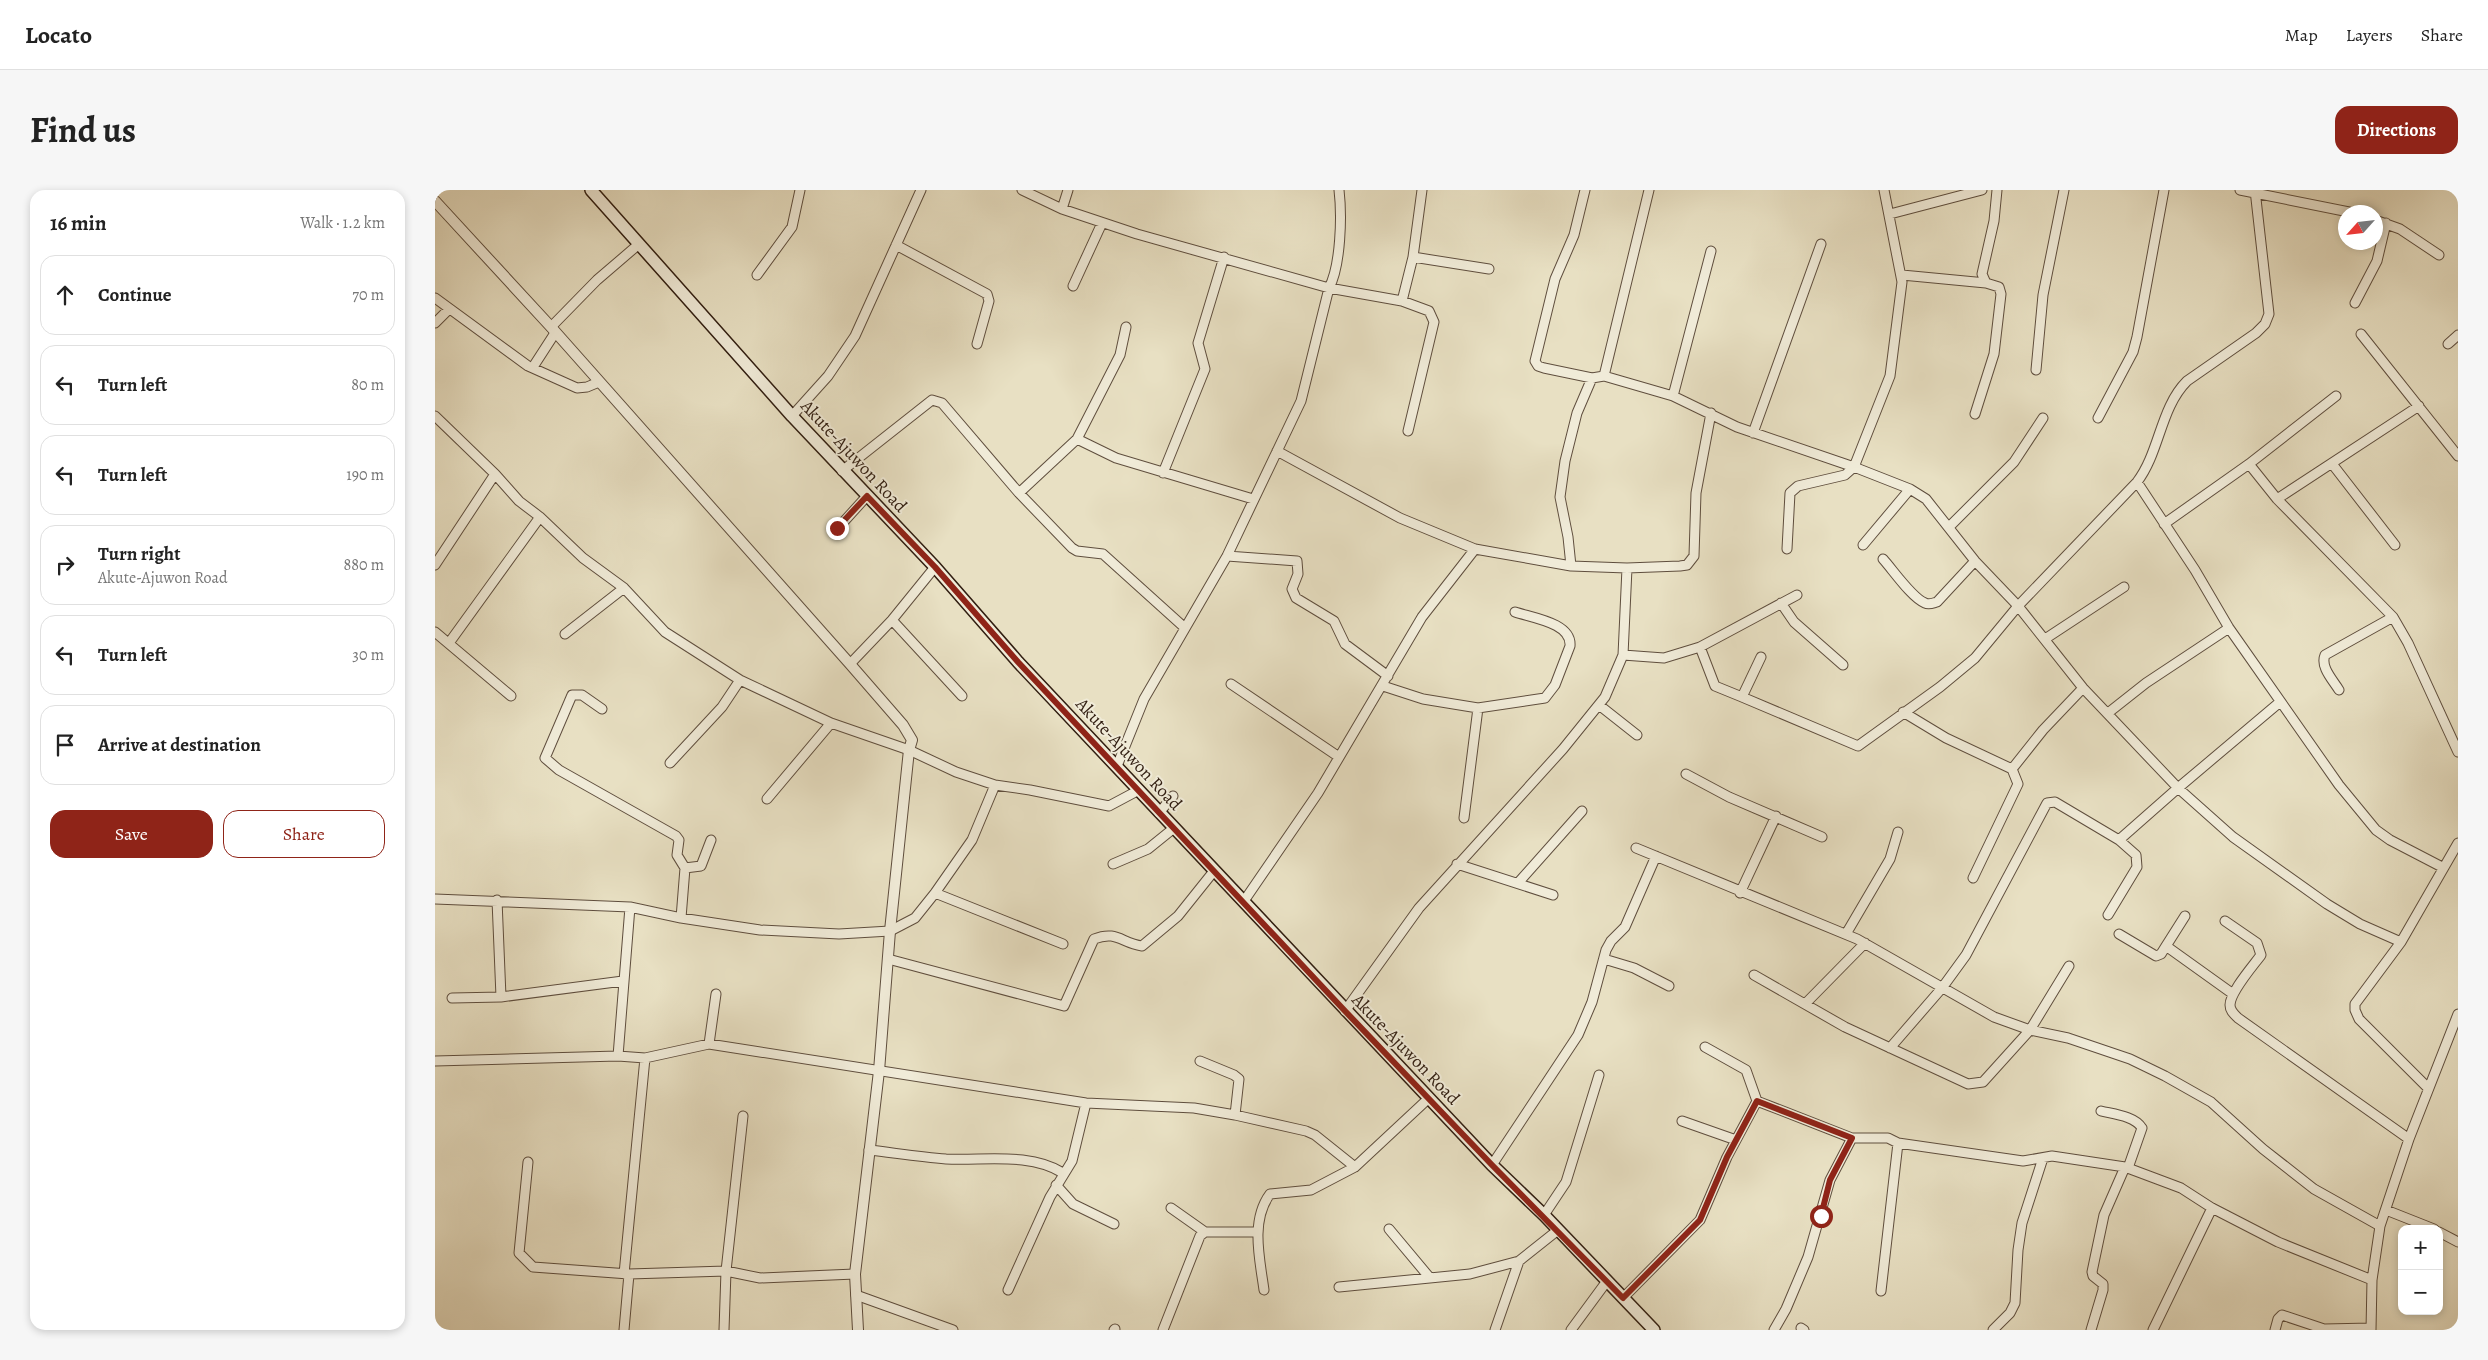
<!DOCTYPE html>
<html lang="en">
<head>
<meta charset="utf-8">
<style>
  :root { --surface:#fff; --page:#f6f6f6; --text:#222; --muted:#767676; --line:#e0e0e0; --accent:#8f2418 }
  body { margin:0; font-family:Alegreya,serif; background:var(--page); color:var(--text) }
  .controls { position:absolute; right:15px; bottom:15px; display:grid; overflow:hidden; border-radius:10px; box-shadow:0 2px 8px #0003 }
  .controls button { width:45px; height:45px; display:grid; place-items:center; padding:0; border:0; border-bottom:1px solid var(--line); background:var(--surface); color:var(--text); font:25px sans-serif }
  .compass { position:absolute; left:1903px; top:15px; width:45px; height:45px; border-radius:50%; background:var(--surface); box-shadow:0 2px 8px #0003; rotate:243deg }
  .stop { position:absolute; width:15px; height:15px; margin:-11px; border:4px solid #8f2418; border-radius:50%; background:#fff }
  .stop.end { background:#8f2418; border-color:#fff; box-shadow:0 1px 5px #0008 }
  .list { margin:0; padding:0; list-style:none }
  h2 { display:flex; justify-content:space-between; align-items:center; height:65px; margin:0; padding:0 20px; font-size:21px }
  h2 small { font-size:16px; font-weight:400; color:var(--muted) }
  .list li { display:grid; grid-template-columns:32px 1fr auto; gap:15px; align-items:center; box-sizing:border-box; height:80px; margin:0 10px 10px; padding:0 10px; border:1px solid var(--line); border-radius:15px }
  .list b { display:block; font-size:19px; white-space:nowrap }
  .list p { margin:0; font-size:16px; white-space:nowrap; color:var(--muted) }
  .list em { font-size:16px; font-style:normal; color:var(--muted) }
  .actions { display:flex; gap:10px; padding:15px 20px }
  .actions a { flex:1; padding:11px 0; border:1px solid var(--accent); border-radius:15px; text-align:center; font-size:18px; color:var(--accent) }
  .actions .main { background:var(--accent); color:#fff }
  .icon { flex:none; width:28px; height:28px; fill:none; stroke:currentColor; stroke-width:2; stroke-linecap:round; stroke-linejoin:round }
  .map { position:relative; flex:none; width:2023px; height:1140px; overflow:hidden; border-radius:15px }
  header { display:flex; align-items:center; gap:30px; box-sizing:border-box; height:70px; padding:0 25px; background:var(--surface); border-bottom:1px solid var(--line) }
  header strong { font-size:24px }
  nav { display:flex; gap:28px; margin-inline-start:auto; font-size:18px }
  .intro { display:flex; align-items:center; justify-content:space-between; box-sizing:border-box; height:120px; padding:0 30px }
  h1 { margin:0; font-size:35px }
  .button { padding:12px 22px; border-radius:15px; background:var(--accent); color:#fff; font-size:18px; font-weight:700 }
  main { display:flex; gap:30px; padding:0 30px }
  aside { flex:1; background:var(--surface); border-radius:15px; box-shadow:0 2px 8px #0003 }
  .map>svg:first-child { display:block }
</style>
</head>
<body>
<header>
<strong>Locato</strong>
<nav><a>Map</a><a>Layers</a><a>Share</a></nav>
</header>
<div class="intro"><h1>Find us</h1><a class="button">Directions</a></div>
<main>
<aside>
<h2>16 min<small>Walk · 1.2 km</small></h2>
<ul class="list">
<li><svg class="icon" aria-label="ahead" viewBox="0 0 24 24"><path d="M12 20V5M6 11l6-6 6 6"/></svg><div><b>Continue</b></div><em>70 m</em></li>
<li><svg class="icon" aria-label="left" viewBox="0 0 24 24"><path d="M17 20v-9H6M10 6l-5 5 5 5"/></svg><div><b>Turn left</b></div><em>80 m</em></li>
<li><svg class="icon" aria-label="left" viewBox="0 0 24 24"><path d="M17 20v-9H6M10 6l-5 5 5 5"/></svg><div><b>Turn left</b></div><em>190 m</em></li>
<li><svg class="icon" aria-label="right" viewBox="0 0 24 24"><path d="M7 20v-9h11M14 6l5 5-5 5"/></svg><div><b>Turn right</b><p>Akute-Ajuwon Road</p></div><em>880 m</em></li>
<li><svg class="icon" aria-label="left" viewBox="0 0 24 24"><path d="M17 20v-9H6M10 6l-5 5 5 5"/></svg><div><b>Turn left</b></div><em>30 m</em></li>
<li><svg class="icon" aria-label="arrive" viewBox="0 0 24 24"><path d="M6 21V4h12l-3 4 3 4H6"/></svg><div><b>Arrive at destination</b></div></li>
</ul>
<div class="actions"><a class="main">Save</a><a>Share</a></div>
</aside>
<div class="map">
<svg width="2023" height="1140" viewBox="0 0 2023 1140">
  <rect width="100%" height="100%" fill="#e8e0c3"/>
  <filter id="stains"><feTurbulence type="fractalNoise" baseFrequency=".004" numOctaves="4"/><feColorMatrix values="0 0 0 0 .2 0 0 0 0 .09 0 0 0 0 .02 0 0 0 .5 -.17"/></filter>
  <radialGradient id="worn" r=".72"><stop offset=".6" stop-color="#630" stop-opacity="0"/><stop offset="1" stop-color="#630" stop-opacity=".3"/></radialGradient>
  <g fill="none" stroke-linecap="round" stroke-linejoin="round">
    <defs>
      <path id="minor" d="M 587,0 L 627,19 L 702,44 L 894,98 L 967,111 L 994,121 L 999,132 L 973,241
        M 1150,0 L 1139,45 L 1120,89 L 1100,171 L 1103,176 L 1109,178 L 1157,188 L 1169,186 L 1214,0
        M 1805,0 L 1914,22
        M 627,19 L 633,0
        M 1455,24 L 1547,0
        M 1940,30 L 1965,39 L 2004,65
        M 461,55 L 552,104 L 554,111 L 542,154
        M 978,67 L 1054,79
        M 322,85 L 357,37 L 365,0
        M 1467,85 L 1551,93
        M 638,96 L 667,33
        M 0,108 L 93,176 L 142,198 L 152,197 L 164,192
        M 967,111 L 978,67 L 987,0
        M 1920,113 L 1942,71 L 1951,33
        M 0,133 L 13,120
        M 116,137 L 162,90 L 204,54
        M 1926,144 L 2023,266
        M 2013,154 L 2023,145
        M 98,177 L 120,143
        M 1601,180 L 1608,105 L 1629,0
        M 1169,186 L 1238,206 L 1302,237 L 1419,277 L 1475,299 L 1491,309 L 1540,371 L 1583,416 L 1648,498 L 1743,598 L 1798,647 L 1892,714 L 1925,734 L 1966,752
        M 1238,206 L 1276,61
        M 1540,224 L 1559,164 L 1566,104 L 1564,97 L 1551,93 L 1547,84 L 1559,31 L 1562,0
        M 0,226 L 60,284 L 84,311 L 105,327 L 148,368 L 189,398 L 230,442 L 305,490 L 396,533 L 474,560 L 521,582 L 560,595 L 595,600 L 674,616 L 704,600
        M 357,226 L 393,186 L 420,146 L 486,0
        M 1663,228 L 1698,162 L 1702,147 L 1729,0
        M 1318,243 L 1386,54
        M 642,249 L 681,268 L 818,309
        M 842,261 L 965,328 L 1040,359 L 1136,376 L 1192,378 L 1245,376 L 1252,375 L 1259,366 L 1261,303 L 1276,223
        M 1814,274 L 1842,309 L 1958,427 L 1973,453 L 2023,562
        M 1898,275 L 1960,355
        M 407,281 L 497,210 L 507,213 L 584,303 L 637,358 L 642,361 L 668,364 L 750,438
        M 728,283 L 770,179 L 763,153 L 789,67
        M 1702,292 L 1760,380 L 1794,438 L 1904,595 L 1941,640 L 1955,650 L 2007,677
        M 584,303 L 642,249 L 685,165 L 691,137
        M 1842,309 L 1984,216
        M 1729,334 L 1814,274 L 1901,206
        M 1514,337 L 1579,272 L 1608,228
        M 403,338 L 432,306
        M 1428,355 L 1475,299
        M 1352,359 L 1355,303 L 1363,296 L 1410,285 L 1419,277 L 1455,186 L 1467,92 L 1449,0
        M 792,366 L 862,371 L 863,384 L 857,399 L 861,408 L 899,431 L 910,454 L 953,486
        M 1448,369 C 1458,380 1477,408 1490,413 C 1494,415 1498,413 1502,412 L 1540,371
        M 0,375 L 60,284
        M 1136,376 L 1133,347 L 1125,307 L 1130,271 L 1142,223 L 1157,188
        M 1346,413 L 1359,432 L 1408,475
        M 457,430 L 527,506
        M 0,442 L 76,506
        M 130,444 L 189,398
        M 1610,449 L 1689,397
        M 14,453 L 105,327
        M 1265,457 L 1280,496 L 1307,507
        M 1188,465 L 1229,468 L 1265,457 L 1362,405
        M 1326,467 L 1307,507 L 1423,556 L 1505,497 L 1540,468 L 1583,416 L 1702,292 C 1725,262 1725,218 1752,191 L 1821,143 L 1830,134 L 1834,124 L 1820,0
        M 415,474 L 457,430 L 500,377
        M 796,494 L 904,567
        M 948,496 L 988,509 L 1043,518 L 1110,508 L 1120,495 L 1135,456 C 1137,433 1098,428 1080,422
        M 1904,500 C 1898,490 1885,477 1890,465 L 1958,427
        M 1164,515 L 1202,545
        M 167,519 L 147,505 L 137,505 L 110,568 L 124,580 L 241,646 L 244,650 L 242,665 L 250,678 L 246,728
        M 1468,522 L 1511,548 L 1577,579 L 1583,594 L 1538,688
        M 1673,523 L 1711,493 L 1794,438
        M 235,573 L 287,517 L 305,490
        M 682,576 L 709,509 L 792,366 L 866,211 L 894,98 C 906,75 907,25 904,0
        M 1577,579 L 1608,540 L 1648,498
        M 1251,584 L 1294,607 L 1387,647
        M 332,609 L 396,533
        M 724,623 L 738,606
        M 1029,628 L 1043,518
        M 1684,650 L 1743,598 L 1845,512
        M 1201,658 L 1422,749 L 1559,827 L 1595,840 L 1633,848 L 1695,869 L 1730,886 L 1776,912 L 1828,959 L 1879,999 L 1945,1036
        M 678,674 L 713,659 L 739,638
        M 1022,674 L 1118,705
        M 250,678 L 266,676 L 276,650
        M 1083,693 L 1147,621
        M 500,703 L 628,754
        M 1305,703 L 1341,626
        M 0,709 L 195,717 L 246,728 L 325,740 L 404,744 L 455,741 L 480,728 L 500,703 L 537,650 L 560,595
        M 62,710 L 66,807
        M 809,711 L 883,603 L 987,427 L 1040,359
        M 1790,731 L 1822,753 L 1826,765 C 1818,776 1795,802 1795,815 C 1795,821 1799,824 1803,828 L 1974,949
        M 1411,744 L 1455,669 L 1463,642
        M 1684,744 L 1721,766 L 1726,764 L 1731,756 L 1798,804
        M 1731,756 L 1750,726
        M 453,769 L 629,816 L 659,749 C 682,740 686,753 707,756 L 743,726 L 779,681
        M 1169,769 L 1199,778 L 1234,796
        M 1319,785 L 1410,837 L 1533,894 L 1548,892 L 1595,840 L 1634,776
        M 17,808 L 66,807 L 188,791
        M 1370,814 L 1430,753
        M 910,821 L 984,718 L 1128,559 L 1170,507 L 1188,465 L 1192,378
        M 274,854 L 281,804
        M 1455,858 L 1507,798 L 1531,765 L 1612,613 L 1620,612 L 1684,650 L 1701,665 L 1702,677 L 1673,725
        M 183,866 L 195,717
        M 0,871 L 183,866 L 210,868 L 274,854 L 651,913 L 759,918 L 800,925 L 871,941 L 880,945 L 920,977
        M 765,871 L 799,885 L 804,889 L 800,925
        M 1993,898 L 1924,829 L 1920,820 L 1920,814 L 1966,752 L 2023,653
        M 1322,911 L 1417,948 L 1453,948 L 1463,953 L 1588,971 L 1617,966 L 1690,977 L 1746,998 L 1777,1018 L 1843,1052 L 1937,1090
        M 1666,921 C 1678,924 1700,926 1707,938 L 1693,978
        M 1247,931 L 1301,950
        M 434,960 C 460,963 485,967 511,969 C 549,971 595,962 628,983
        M 93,972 L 84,1063 L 98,1077 L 194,1084 L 291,1081 L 325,1088 L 420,1084
        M 1057,975 L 1143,845 L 1157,812 L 1171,760 L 1176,751 L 1190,737 L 1221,666
        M 621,995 L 638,1014 L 679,1034
        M 736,1018 L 770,1042
        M 1951,1020 L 1999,1039
        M 1109,1025 L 1131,992 L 1164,885
        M 954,1039 L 995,1088
        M 2004,1042 L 2023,1052
        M 189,1084 L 210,868
        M 904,1097 L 1035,1084 L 1084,1071
        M 573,1100 L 615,1007 L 637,971 L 651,913
        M 829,1100 C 825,1070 815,1031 835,1004 L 876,1000 L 920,977 L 994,908
        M 1446,1101 L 1463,953
        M 421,1105 L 518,1140
        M 1188,1108 L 1265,1030 L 1292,967 L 1322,911 L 1311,880 L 1270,857
        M 1366,1138 L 1369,1140
        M 189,1140 L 194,1084
        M 289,1140 L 291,1081 L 308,926
        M 679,1140 L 680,1139
        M 728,1140 L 765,1046 L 770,1042 L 822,1042
        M 1060,1140 L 1084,1071 L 1123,1040
        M 1136,1140 L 1172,1091
        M 1339,1140 L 1351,1119 L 1373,1067 L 1395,990 L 1417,948
        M 1558,1140 L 1575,1123 L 1580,1113 L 1583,1060 L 1587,1033 L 1608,968
        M 1656,1140 L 1668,1100 L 1668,1094 L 1658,1086 L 1657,1082 L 1669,1025 L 1690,977
        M 1718,1140 L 1777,1018
        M 1840,1140 L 1843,1129 L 1847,1125 L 1889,1139 L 1936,1138
        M 1936,1140 L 1937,1090 L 1945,1036 L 1974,949 L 2023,824"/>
      <path id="tertiary" d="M 0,11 L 116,137 L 415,474 L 468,535 L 477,550 L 474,560 L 455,741 L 444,881 L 420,1084 L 423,1140"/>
      <path id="secondary" d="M 156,0 L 357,226 L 500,377 L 583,472 L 1057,975 L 1109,1025 L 1219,1140"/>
    </defs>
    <use href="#minor" stroke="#5f4e3e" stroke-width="11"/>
    <use href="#tertiary" stroke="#5f4e3e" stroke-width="12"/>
    <use href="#secondary" stroke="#311e11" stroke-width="14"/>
    <use href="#minor" stroke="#f0ebd8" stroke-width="9"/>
    <use href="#tertiary" stroke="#f0ebd8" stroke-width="10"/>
    <use href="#secondary" stroke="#f0ebd8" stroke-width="11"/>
  </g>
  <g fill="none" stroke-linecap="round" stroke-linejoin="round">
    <path stroke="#8f2418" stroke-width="6" d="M 402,338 L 432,306 L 500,377 L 583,472 L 910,821 L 1057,975 L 1188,1108 L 1265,1030 L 1292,967 L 1322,911 L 1417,948 L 1395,990 L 1386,1026"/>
  </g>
  <g text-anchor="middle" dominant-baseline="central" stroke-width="4" stroke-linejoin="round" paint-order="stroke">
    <g font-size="18" fill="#311e11" stroke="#f0ebd8">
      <text transform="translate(419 266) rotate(47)">Akute-Ajuwon Road</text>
      <text transform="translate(694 564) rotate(47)">Akute-Ajuwon Road</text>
      <text transform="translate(971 859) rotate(46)">Akute-Ajuwon Road</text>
    </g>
  </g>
  <rect width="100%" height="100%" filter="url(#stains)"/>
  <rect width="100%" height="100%" fill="url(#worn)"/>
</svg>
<div class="controls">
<button>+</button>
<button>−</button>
</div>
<svg class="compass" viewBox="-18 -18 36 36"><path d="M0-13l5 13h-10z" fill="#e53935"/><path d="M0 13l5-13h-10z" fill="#767676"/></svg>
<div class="stop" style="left:1386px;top:1026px"></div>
<div class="stop end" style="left:402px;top:338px"></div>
</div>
</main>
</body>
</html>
